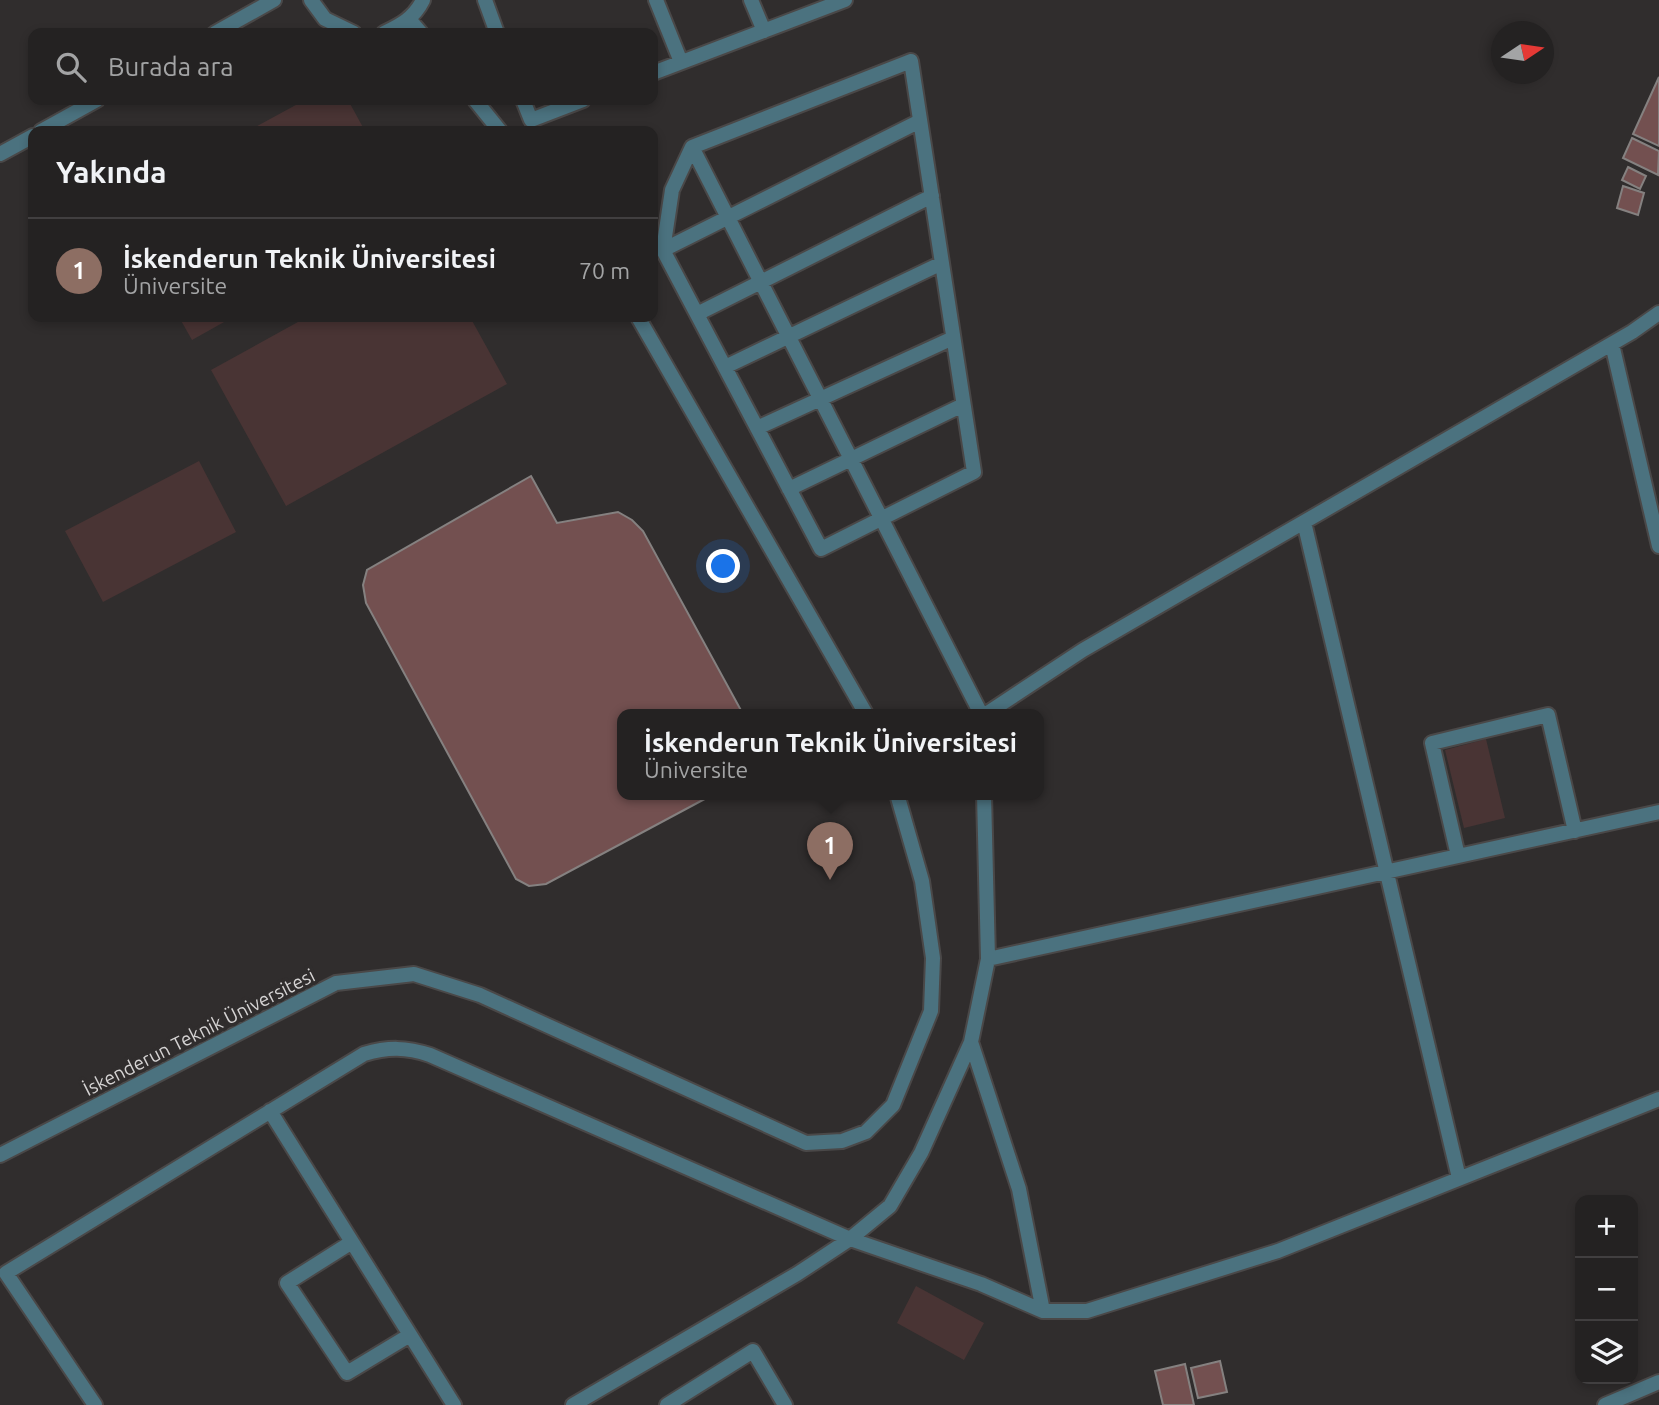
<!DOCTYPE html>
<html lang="tr">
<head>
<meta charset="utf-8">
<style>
  :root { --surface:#242222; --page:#2c2a2a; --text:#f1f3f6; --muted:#a3a4a5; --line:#413f40; --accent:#5cc7e8 }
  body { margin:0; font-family:Ubuntu,sans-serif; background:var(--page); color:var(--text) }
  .controls { position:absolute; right:21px; bottom:21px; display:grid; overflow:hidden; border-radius:14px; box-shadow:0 4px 10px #0003 }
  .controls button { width:63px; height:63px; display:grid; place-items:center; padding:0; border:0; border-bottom:2px solid var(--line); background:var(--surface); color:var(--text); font:35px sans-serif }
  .compass { position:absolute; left:1491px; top:21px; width:63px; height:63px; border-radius:50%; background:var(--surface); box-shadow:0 4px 10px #0003; rotate:77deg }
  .you { position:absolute; left:724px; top:567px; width:24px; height:24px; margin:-18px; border:5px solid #fff; border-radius:50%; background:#1a73e8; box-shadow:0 0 0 10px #1a73e833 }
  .badge { display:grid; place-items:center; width:46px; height:46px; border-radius:50%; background:var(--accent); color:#fff; font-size:23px; font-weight:700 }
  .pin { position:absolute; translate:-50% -58px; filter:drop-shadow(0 2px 4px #0008) }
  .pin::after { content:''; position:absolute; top:37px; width:24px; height:21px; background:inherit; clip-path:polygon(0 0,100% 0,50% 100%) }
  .popup { position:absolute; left:617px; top:709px; width:427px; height:91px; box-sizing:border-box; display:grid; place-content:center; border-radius:14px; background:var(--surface); filter:drop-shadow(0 2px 5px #0005); font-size:23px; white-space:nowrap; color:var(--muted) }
  .popup b { font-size:26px; color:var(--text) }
  .popup::after { content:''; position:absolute; left:50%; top:100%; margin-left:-14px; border:14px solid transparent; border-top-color:var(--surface) }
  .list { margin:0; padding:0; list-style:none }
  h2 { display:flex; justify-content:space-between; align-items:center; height:91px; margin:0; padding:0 28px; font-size:30px }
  h2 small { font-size:23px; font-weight:400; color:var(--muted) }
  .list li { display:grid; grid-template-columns:46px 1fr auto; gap:21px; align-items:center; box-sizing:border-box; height:105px; padding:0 28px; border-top:2px solid var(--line) }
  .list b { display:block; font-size:26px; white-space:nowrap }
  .list p { margin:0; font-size:23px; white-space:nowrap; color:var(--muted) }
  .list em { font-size:23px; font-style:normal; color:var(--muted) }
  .icon { flex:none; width:38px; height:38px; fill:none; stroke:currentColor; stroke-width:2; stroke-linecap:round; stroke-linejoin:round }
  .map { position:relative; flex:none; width:1659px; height:1405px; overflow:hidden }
  .search { position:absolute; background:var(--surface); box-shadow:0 4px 10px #0003; left:28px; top:28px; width:630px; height:77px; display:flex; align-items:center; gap:18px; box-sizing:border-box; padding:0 24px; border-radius:14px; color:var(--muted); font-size:26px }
  .panel { position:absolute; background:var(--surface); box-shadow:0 4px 10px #0003; left:28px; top:126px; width:630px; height:196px; border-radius:14px }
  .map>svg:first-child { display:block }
</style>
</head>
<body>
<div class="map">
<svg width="1659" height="1405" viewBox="0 0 1659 1405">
  <rect width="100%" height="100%" fill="#302d2d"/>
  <path fill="#493434" d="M 305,100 L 348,100 L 365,131 L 248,131 Z
    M 179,317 L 233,317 L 192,340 Z
    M 307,317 L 470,317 L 507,384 L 286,506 L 211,370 Z
    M 199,461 L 236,532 L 103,602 L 65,531 Z
    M 1486,739 L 1505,818 L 1464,828 L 1445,750 Z
    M 916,1286 L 984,1323 L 964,1360 L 897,1323 Z"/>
  <path fill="#735050" stroke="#858180" stroke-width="2" d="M 1659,77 L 1659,146 L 1633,134 Z
    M 1632,138 L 1659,151 L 1658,175 L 1623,158 Z
    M 1628,167 L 1646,176 L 1640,189 L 1622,180 Z
    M 1623,186 L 1644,193 L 1638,215 L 1617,208 Z
    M 531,476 L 557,523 L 618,512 L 632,520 L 643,531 L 743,714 L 622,714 L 622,794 L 714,794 L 546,884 L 529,886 L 516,879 L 366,603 L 363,585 L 367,570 Z
    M 1220,1361 L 1227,1392 L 1198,1398 L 1191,1368 Z
    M 1185,1364 L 1194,1405 L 1163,1405 L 1155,1371 Z"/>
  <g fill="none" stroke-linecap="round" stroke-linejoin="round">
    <defs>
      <path id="lane" d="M 311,0 L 325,19 L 354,33
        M 485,0 L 497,33
        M 656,0 L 681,62
        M 751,0 L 764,31
        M 409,19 L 421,33
        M 215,33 L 274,0
        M 384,33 C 401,25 414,18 423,0
        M 653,73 L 845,0
        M 475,100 L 500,131
        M 523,100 L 531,120 L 583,100
        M 41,131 L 97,100
        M 692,147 L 672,190 L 663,250 L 821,549 L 974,472 L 911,61 L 692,147 L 981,714
        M 0,154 L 33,136
        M 663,250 L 920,121
        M 697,314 L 932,196
        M 638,317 L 866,714
        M 1612,344 L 1659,546
        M 725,367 L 942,263
        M 757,428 L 953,338
        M 789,489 L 963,405
        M 1304,522 L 1459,1178
        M 986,714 L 1083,650 L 1632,332 L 1659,313
        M 1458,856 L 1432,743 L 1548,715 L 1575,831
        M 988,959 L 1659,812
        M 971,1042 L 1019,1189 L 1043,1311
        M 270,1111 L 454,1405
        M 0,1155 L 336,983 L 414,974 L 480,995 L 806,1143 L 842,1141 L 866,1132 L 893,1105 L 931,1011 L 933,958 L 922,881 L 897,794
        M 352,1242 L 287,1283 L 347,1373 L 410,1335
        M 95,1405 L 6,1273 L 364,1054 C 388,1047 406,1047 430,1055 L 850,1239 L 981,1284 L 1043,1311 L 1087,1311 L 1278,1251 L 1659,1099
        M 573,1405 L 797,1274 L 850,1239 L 890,1206 L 921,1153 L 971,1042 L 988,959 L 984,794"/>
      <path id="street" d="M 667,1405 L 753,1351 L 785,1405
        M 1605,1405 L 1659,1382"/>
    </defs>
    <use href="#lane" stroke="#4a4848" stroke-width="18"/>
    <use href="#street" stroke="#4a4848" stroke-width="18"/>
    <use href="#lane" stroke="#4b727f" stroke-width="14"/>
    <use href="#street" stroke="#4b727f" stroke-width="14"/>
  </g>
  <g text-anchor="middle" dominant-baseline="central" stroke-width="7" stroke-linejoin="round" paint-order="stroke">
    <g font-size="19" fill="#d5d3d3" stroke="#302d2d">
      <text transform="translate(199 1032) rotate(-27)">İskenderun Teknik Üniversitesi</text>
    </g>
  </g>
</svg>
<div class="controls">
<button>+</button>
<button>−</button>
<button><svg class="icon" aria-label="layers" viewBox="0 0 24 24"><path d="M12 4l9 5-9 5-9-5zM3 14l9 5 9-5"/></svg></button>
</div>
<svg class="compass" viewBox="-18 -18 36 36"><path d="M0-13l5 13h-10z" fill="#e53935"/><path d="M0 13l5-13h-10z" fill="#a3a4a5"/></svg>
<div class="you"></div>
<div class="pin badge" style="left:830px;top:880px;background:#8d6e63">1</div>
<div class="popup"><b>İskenderun Teknik Üniversitesi</b>Üniversite</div>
<div class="search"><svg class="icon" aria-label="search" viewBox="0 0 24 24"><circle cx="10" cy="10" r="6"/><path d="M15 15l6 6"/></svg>Burada ara</div>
<section class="panel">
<h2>Yakında<small></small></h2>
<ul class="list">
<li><span class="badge" style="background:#8d6e63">1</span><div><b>İskenderun Teknik Üniversitesi</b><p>Üniversite</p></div><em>70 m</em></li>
</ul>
</section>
</div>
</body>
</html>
